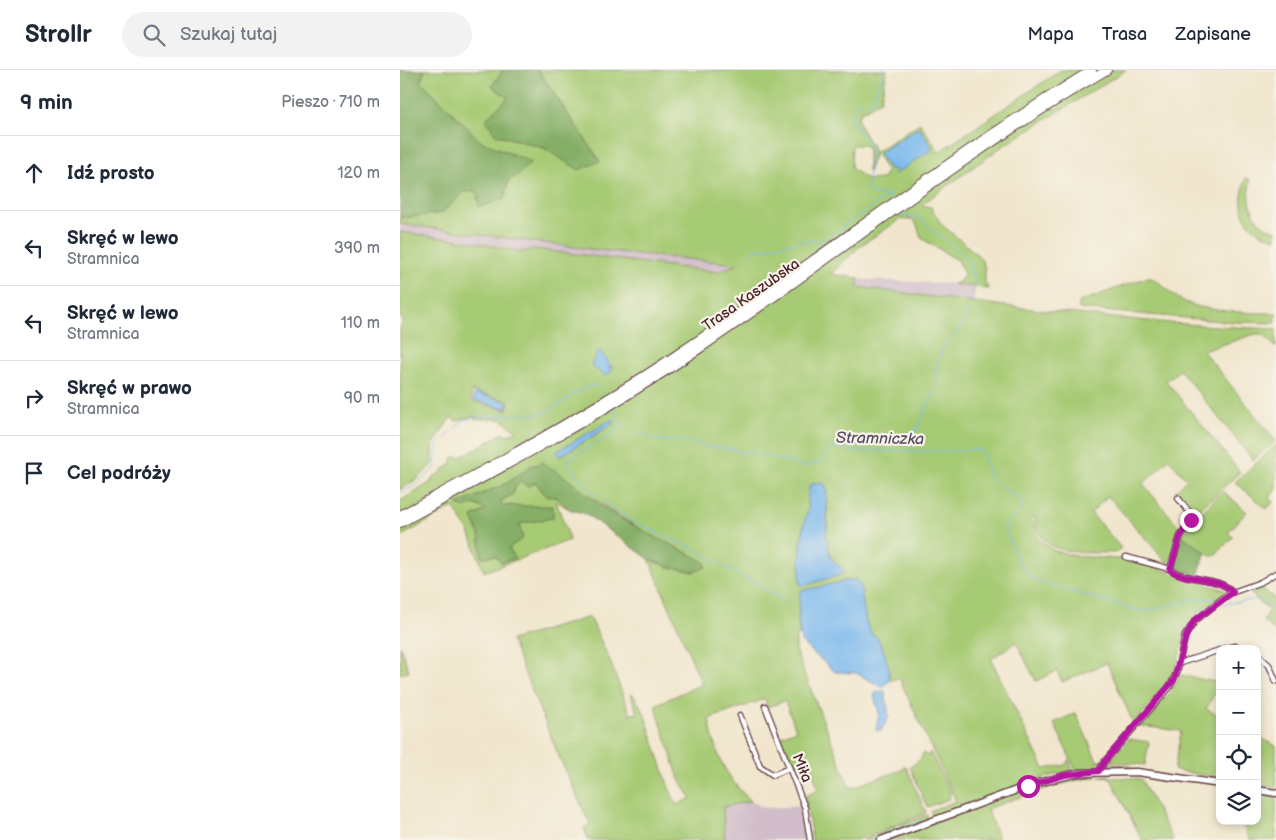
<!DOCTYPE html>
<html lang="pl">
<head>
<meta charset="utf-8">
<style>
  :root { --surface:#fff; --page:#f2f2f3; --text:#1f2937; --muted:#747a83; --line:#e0e1e3 }
  body { margin:0; font-family:"Balsamiq Sans",sans-serif; background:var(--page); color:var(--text) }
  .controls { position:absolute; right:15px; bottom:15px; display:grid; overflow:hidden; border-radius:10px; box-shadow:0 2px 8px #0003 }
  .controls button { width:45px; height:45px; display:grid; place-items:center; padding:0; border:0; border-bottom:1px solid var(--line); background:var(--surface); color:var(--text); font:25px sans-serif }
  .stop { position:absolute; width:15px; height:15px; margin:-11px; border:4px solid #b5179e; border-radius:50%; background:#fff }
  .stop.end { background:#b5179e; border-color:#fff; box-shadow:0 1px 5px #0008 }
  .list { margin:0; padding:0; list-style:none }
  h2 { display:flex; justify-content:space-between; align-items:center; height:65px; margin:0; padding:0 20px; font-size:21px }
  h2 small { font-size:16px; font-weight:400; color:var(--muted) }
  .list li { display:grid; grid-template-columns:32px 1fr auto; gap:15px; align-items:center; box-sizing:border-box; height:75px; padding:0 20px; border-top:1px solid var(--line) }
  .list b { display:block; font-size:19px; white-space:nowrap }
  .list p { margin:0; font-size:16px; white-space:nowrap; color:var(--muted) }
  .list em { font-size:16px; font-style:normal; color:var(--muted) }
  .icon { flex:none; width:28px; height:28px; fill:none; stroke:currentColor; stroke-width:2; stroke-linecap:round; stroke-linejoin:round }
  .map { position:relative; flex:none; width:876px; height:770px; overflow:hidden }
  header { display:flex; align-items:center; gap:30px; box-sizing:border-box; height:70px; padding:0 25px; background:var(--surface); border-bottom:1px solid var(--line) }
  header strong { font-size:24px }
  nav { display:flex; gap:28px; margin-inline-start:auto; font-size:18px }
  .search { width:350px; height:45px; background:var(--page); display:flex; align-items:center; gap:12px; box-sizing:border-box; padding:0 18px; border-radius:28px; color:var(--muted); font-size:19px }
  main { display:flex }
  aside { flex:1; background:var(--surface) }
  .map>svg:first-child { display:block }
</style>
</head>
<body>
<header>
<strong>Strollr</strong>
<div class="search"><svg class="icon" aria-label="search" viewBox="0 0 24 24"><circle cx="10" cy="10" r="6"/><path d="M15 15l6 6"/></svg>Szukaj tutaj</div>
<nav><a>Mapa</a><a>Trasa</a><a>Zapisane</a></nav>
</header>
<main>
<aside>
<h2>9 min<small>Pieszo · 710 m</small></h2>
<ul class="list">
<li><svg class="icon" aria-label="ahead" viewBox="0 0 24 24"><path d="M12 20V5M6 11l6-6 6 6"/></svg><div><b>Idź prosto</b></div><em>120 m</em></li>
<li><svg class="icon" aria-label="left" viewBox="0 0 24 24"><path d="M17 20v-9H6M10 6l-5 5 5 5"/></svg><div><b>Skręć w lewo</b><p>Stramnica</p></div><em>390 m</em></li>
<li><svg class="icon" aria-label="left" viewBox="0 0 24 24"><path d="M17 20v-9H6M10 6l-5 5 5 5"/></svg><div><b>Skręć w lewo</b><p>Stramnica</p></div><em>110 m</em></li>
<li><svg class="icon" aria-label="right" viewBox="0 0 24 24"><path d="M7 20v-9h11M14 6l5 5-5 5"/></svg><div><b>Skręć w prawo</b><p>Stramnica</p></div><em>90 m</em></li>
<li><svg class="icon" aria-label="arrive" viewBox="0 0 24 24"><path d="M6 21V4h12l-3 4 3 4H6"/></svg><div><b>Cel podróży</b></div></li>
</ul>
</aside>
<div class="map">
<svg width="876" height="770" viewBox="0 0 876 770">
  <rect width="100%" height="100%" fill="#f7f3e8"/>
  <filter id="ink" filterUnits="userSpaceOnUse"><feTurbulence type="fractalNoise" baseFrequency=".02" numOctaves="2"/><feDisplacementMap in="SourceGraphic" scale="10" xChannelSelector="R" yChannelSelector="G"/><feConvolveMatrix kernelMatrix="1 2 1 2 8 2 1 2 1" color-interpolation-filters="sRGB"/></filter>
  <filter id="wash" filterUnits="userSpaceOnUse"><feTurbulence type="fractalNoise" baseFrequency=".0096" numOctaves="4" result="noise"/><feDisplacementMap in="SourceGraphic" scale="20" xChannelSelector="R" yChannelSelector="G"/><feGaussianBlur stdDeviation="1.12" result="paint"/><feColorMatrix in="noise" values="0 0 0 0 0 0 0 0 0 0 0 0 0 0 0 0 0 1.4 0 .05"/><feComposite in="paint" operator="in"/></filter>
  <g filter="url(#wash)">
    <rect width="100%" height="100%" fill="#f1e6cd"/>
    <path fill="#d1bdc9" d="M 0,150 L 214,168 L 455,209 L 575,215 L 573,239 L 318,202 L 315,204 L 0,169 Z
      M 351,731 L 365,738 L 402,736 L 407,758 L 406,770 L 325,770 L 323,737 Z"/>
    <path fill="#a7cb74" stroke="#787550" fill-rule="evenodd" d="M 25,0 L 103,0 L 92,16 L 108,28 L 95,64 L 144,78 L 179,99 L 200,91 L 138,0 L 487,0 L 481,30 L 461,42 L 458,48 L 460,56 L 475,82 L 520,53 L 539,82 L 661,0 L 726,0 L 600,78 L 521,135 L 531,137 L 541,154 L 580,187 L 585,198 L 585,213 L 589,219 L 553,214 L 559,212 L 564,205 L 559,191 L 521,168 L 517,155 L 513,150 L 501,149 L 461,175 L 431,204 L 459,208 L 457,217 C 596,235 735,254 876,259 L 876,278 L 863,264 L 855,264 L 803,281 L 876,371 L 853,390 L 780,300 L 766,311 L 840,402 L 796,443 L 775,421 L 787,409 L 769,389 L 743,414 L 782,460 L 768,494 L 708,426 L 691,443 L 721,478 L 715,483 C 693,482 651,487 639,463 C 636,458 636,452 635,447 L 632,448 L 638,469 L 655,481 L 677,486 L 731,490 L 825,520 L 825,524 L 799,542 L 787,556 L 775,601 L 734,655 L 707,593 L 662,612 L 657,601 L 636,611 L 616,572 L 591,589 L 644,699 L 665,695 L 669,690 L 672,700 L 670,702 L 669,701 L 631,711 L 533,748 L 531,743 L 532,740 L 556,731 L 500,610 L 498,608 L 489,611 L 483,580 L 477,567 L 472,565 L 466,552 L 460,515 L 400,521 L 399,565 L 396,566 L 396,582 L 450,718 L 504,699 L 503,696 L 506,696 L 526,743 L 457,770 L 412,770 L 405,726 L 419,720 L 408,690 L 393,696 L 381,666 L 396,660 L 385,631 L 367,637 L 365,629 L 309,649 C 315,683 325,707 351,731 L 323,737 L 325,770 L 188,770 L 184,758 L 190,754 L 160,689 L 111,570 L 190,547 L 210,591 L 230,644 L 237,643 L 231,625 L 233,624 L 244,642 L 269,718 L 277,735 L 291,728 L 278,706 L 255,635 L 302,614 L 249,489 L 268,497 L 283,481 C 231,458 187,424 141,392 L 115,415 L 98,417 L 57,435 L 74,433 L 86,440 L 72,447 L 79,464 L 82,487 L 96,486 L 101,493 L 115,488 L 109,478 L 113,435 L 102,436 L 101,431 L 113,424 L 116,416 L 121,412 L 128,416 L 136,412 L 145,425 L 158,428 L 169,439 L 156,431 L 170,470 L 84,502 L 69,462 L 53,437 L 0,467 L 0,431 L 30,413 L 34,406 C 42,404 43,397 51,395 L 53,387 L 61,387 L 103,363 L 107,365 L 117,361 L 101,349 L 75,349 L 75,346 L 55,351 L 51,347 L 33,375 L 33,393 L 19,408 L 0,420 L 0,258 L 3,251 L 0,247 L 0,162 L 67,171 L 123,182 L 134,179 L 318,202 L 337,194 L 190,179 L 0,154 L 0,148 L 42,143 L 63,122 L 77,121 L 79,137 L 109,109 L 118,105 L 131,92 L 80,71 L 21,11 ZM 452,75 L 465,75 L 468,81 L 468,102 L 475,83 L 487,101 L 483,109 L 468,110 L 451,98 ZM 72,321 L 109,331 L 107,340 L 71,331 ZM 422,413 L 426,416 L 427,422 L 427,461 L 425,463 L 432,491 L 443,503 L 403,516 L 400,514 C 401,488 401,461 409,437 L 407,435 L 412,414 Z
      M 846,108 L 850,110 C 848,132 851,154 876,161 L 876,169 C 842,159 836,140 846,108 Z
      M 748,207 C 762,211 770,225 783,231 C 803,242 853,243 876,243 L 876,253 L 833,252 L 679,239 L 679,232 Z
      M 876,375 L 876,420 L 869,428 L 873,432 L 867,439 L 835,412 Z
      M 823,421 L 847,442 L 828,462 L 833,467 L 813,487 L 782,466 L 790,454 Z
      M 860,516 L 876,530 L 876,562 L 863,551 L 869,539 L 859,532 L 849,520 Z
      M 0,576 L 9,601 L 0,604 Z
      M 781,605 L 820,613 L 820,622 L 815,623 L 806,639 L 820,646 L 820,708 L 774,700 L 781,661 L 741,656 L 772,620 Z
      M 676,643 L 697,691 L 703,690 L 692,699 L 675,699 L 654,653 Z
      M 857,666 L 876,676 L 876,718 L 857,715 Z
      M 729,669 L 749,672 L 745,695 L 710,691 Z
      M 530,682 L 550,722 L 549,729 L 527,737 L 510,697 L 521,689 L 523,683 L 528,686 Z
      M 705,693 L 730,696 L 732,698 L 706,699 Z
      M 678,705 L 741,709 L 773,770 L 742,770 L 709,705 C 666,710 627,724 587,739 L 599,770 L 486,770 L 630,717 Z
      M 857,724 L 876,727 L 876,770 L 850,770 L 841,751 L 857,751 Z
      M 527,745 L 527,750 L 503,760 L 499,755 Z
      M 496,756 L 496,763 L 476,770 L 463,770 Z"/>
    <path fill="#85af66" stroke="#686748" d="M 0,0 L 25,0 L 21,11 L 80,71 L 131,92 L 118,105 L 109,110 L 104,129 L 79,137 L 77,121 L 64,122 L 42,143 L 0,148 Z
      M 103,0 L 138,0 L 200,91 L 179,100 L 144,78 L 95,64 L 86,49 L 108,28 L 92,16 Z
      M 141,392 C 168,406 185,425 209,441 C 240,461 273,475 305,492 L 306,497 L 294,502 L 268,497 L 249,489 L 186,444 L 169,439 L 158,428 L 145,425 L 136,412 L 128,416 L 121,412 L 116,416 L 113,424 L 101,431 L 102,436 L 153,436 L 153,448 L 119,454 L 123,468 L 109,478 L 115,488 L 101,493 L 96,486 L 82,487 L 79,464 L 72,447 L 86,440 L 74,434 L 65,438 L 57,435 L 107,413 L 132,395 L 136,395 Z
      M 782,466 L 806,482 L 798,505 L 773,499 Z"/>
    <path fill="#7bb9ee" stroke="#626c8c" d="M 519,57 L 533,79 L 493,105 L 496,100 L 489,99 L 479,83 Z
      M 200,281 L 213,298 L 208,296 L 212,301 L 205,306 L 191,295 L 197,283 Z
      M 75,323 L 108,332 L 106,339 L 73,330 Z
      M 211,350 L 215,352 L 211,355 L 159,387 L 161,386 L 157,384 L 157,381 Z
      M 412,414 L 422,413 L 426,416 L 427,461 L 425,463 C 432,483 424,485 444,500 L 443,504 L 403,516 L 400,514 C 400,489 400,460 409,437 L 407,432 L 409,416 Z
      M 451,510 L 456,510 L 460,515 L 466,552 L 472,565 L 477,567 C 484,579 491,598 489,611 L 482,617 L 456,603 L 435,602 L 401,572 L 398,550 L 400,521 Z
      M 485,621 L 489,647 L 481,661 L 476,660 L 479,643 L 474,626 L 476,622 Z"/>
    <g fill="none" stroke-linecap="round" stroke-linejoin="round">
      <path stroke="#7bb9ee" stroke-width="1" d="M 468,111 L 472,80 L 451,49 L 457,32 L 466,34 L 474,30 L 483,0
        M 468,114 L 468,120 L 473,125 L 484,123 L 492,128
        M 502,142 L 506,146 L 519,148 L 568,191 L 576,214 L 574,222
        M 350,181 L 396,172 L 424,170 L 489,125
        M 552,267 L 563,254 L 572,236
        M 201,321 L 204,325
        M 214,341 L 221,354 L 231,361
        M 235,362 C 245,365 256,370 266,371 C 274,371 282,370 290,372 C 303,375 312,379 325,377 L 327,380 L 332,379 L 341,383 L 349,381 L 407,397 L 412,393 L 418,395 L 422,391 L 426,379 L 431,377 L 451,381 L 563,381 L 577,379 L 583,382 L 590,409 L 597,413
        M 508,379 L 538,313 L 535,300 L 542,280 L 550,270
        M 600,416 L 623,430 L 620,439 L 604,458 L 621,496 L 630,507 L 640,512 L 743,542 L 790,530 L 818,528
        M 0,423 L 15,416 L 35,398 L 37,373 C 42,369 48,366 52,362 C 56,359 58,353 62,351 C 80,342 125,348 145,342 C 160,337 183,312 198,316
        M 197,426 L 179,409 L 166,391 L 214,363 L 221,354
        M 203,431 L 234,452 L 294,479 L 389,533
        M 821,532 L 824,534 L 859,529 L 876,540
        M 503,758 L 522,751
        M 471,770 L 496,760"/>
    </g>
  </g>
  <g filter="url(#ink)">
    <g fill="none" stroke-linecap="round" stroke-linejoin="round">
      <defs>
        <path id="minor" d="M 778,428 L 793,447 L 780,467 L 770,499 C 788,512 818,506 833,522
          M 726,487 L 770,499
          M 823,579 L 835,576 L 849,579
          M 857,584 L 869,595 L 876,611
          M 780,593 L 820,580
          M 365,636 L 405,738 L 410,770
          M 340,645 L 360,696 L 373,705 L 389,698
          M 699,701 L 704,692 L 770,617 L 777,602 L 785,566 L 795,551 L 828,524 L 861,512 L 876,503"/>
        <path id="secondary" d="M 857,720 L 876,723
          M 481,770 L 633,714 L 678,703 L 737,702 L 820,714"/>
        <path id="motorway" d="M 0,445 C 95,394 190,343 279,283 C 418,191 549,86 692,0
          M 0,453 C 102,398 203,344 299,279 C 435,187 564,83 707,0"/>
      </defs>
      <use href="#minor" stroke="#633d43" stroke-width="7"/>
      <use href="#secondary" stroke="#633d43" stroke-width="9"/>
      <use href="#motorway" stroke="#633d43" stroke-width="10"/>
      <use href="#minor" stroke="#fff" stroke-width="4.5"/>
      <use href="#secondary" stroke="#fff" stroke-width="6"/>
      <use href="#motorway" stroke="#fff" stroke-width="8"/>
    </g>
  </g>
  <g fill="none" stroke-linecap="round" stroke-linejoin="round" filter="url(#ink)">
    <path stroke="#b5179e" stroke-width="6" d="M 628,716 L 665,705 L 699,701 L 704,692 L 774,610 L 786,566 L 794,551 L 833,522 C 818,506 788,512 770,500 L 780,467 L 791,450"/>
  </g>
  <g text-anchor="middle" dominant-baseline="central" stroke-width="4.5" stroke-linejoin="round" paint-order="stroke">
    <g font-size="15" fill="#4a1f2b" stroke="#f7f3e8">
      <text transform="translate(351 225) rotate(-35)">Trasa Kaszubska</text>
      <text transform="translate(402 698) rotate(68)">Miła</text>
    </g>
    <g font-size="16" font-style="italic" fill="#594d66" stroke="#f7f3e8">
      <text transform="translate(480 369) rotate(1)">Stramniczka</text>
    </g>
  </g>
</svg>
<div class="controls">
<button>+</button>
<button>−</button>
<button><svg class="icon" aria-label="locate" viewBox="0 0 24 24"><circle cx="12" cy="12" r="6"/><path d="M12 2v4M12 18v4M2 12h4M18 12h4"/></svg></button>
<button><svg class="icon" aria-label="layers" viewBox="0 0 24 24"><path d="M12 4l9 5-9 5-9-5zM3 14l9 5 9-5"/></svg></button>
</div>
<div class="stop" style="left:628px;top:716px"></div>
<div class="stop end" style="left:791px;top:450px"></div>
</div>
</main>
</body>
</html>
